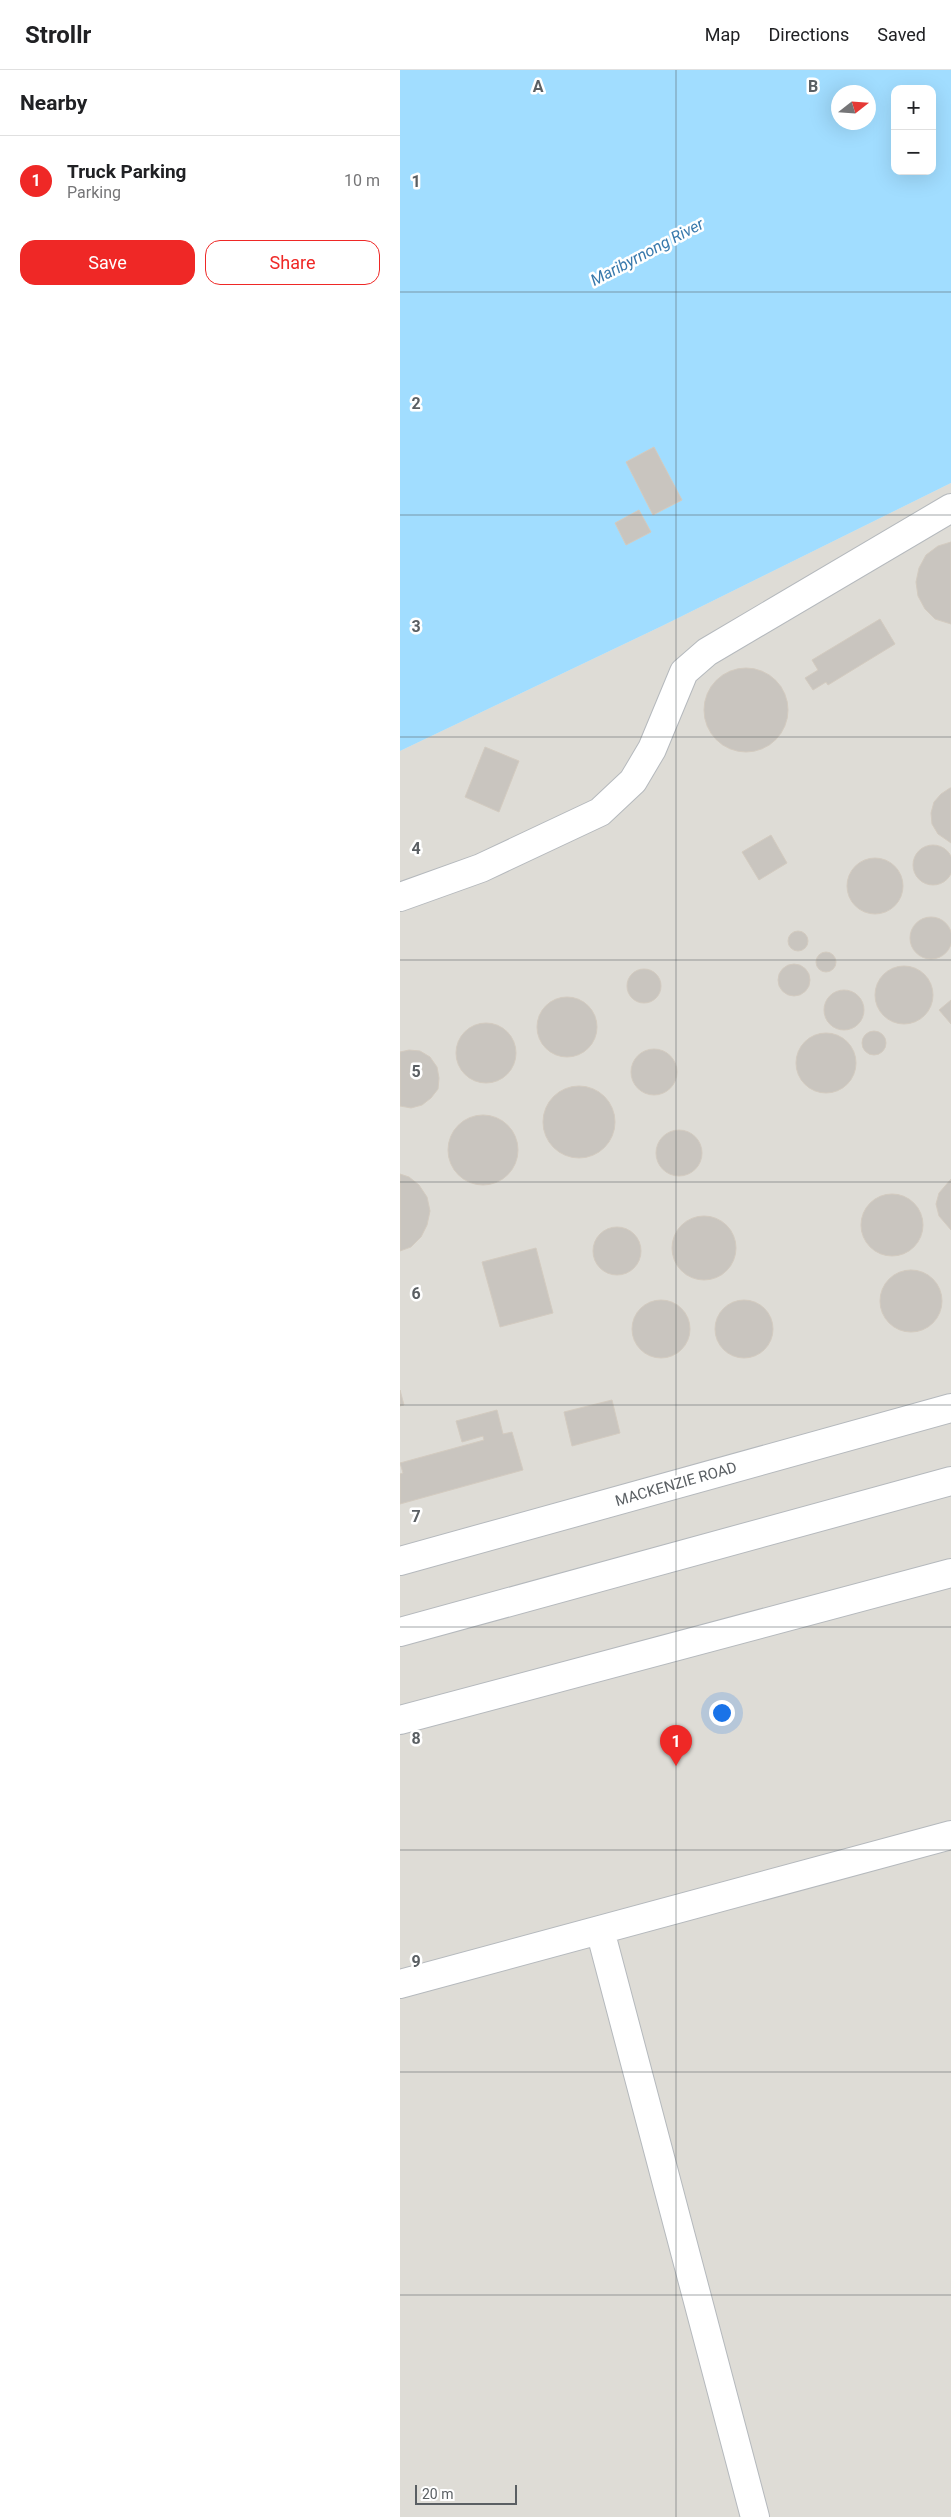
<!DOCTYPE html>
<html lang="en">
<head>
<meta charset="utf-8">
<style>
  :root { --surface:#fff; --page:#f2f2f2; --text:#202124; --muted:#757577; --line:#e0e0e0; --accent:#ef2826 }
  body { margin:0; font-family:Roboto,sans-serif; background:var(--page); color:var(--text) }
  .controls { position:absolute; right:15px; top:15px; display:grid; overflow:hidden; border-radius:10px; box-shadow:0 5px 20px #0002 }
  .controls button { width:45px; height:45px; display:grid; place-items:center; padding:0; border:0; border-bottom:1px solid var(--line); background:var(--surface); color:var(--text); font:25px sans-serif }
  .compass { position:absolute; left:431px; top:15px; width:45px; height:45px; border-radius:50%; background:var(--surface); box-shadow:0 5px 20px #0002; rotate:73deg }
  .scale { position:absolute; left:15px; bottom:12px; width:102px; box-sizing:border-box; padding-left:5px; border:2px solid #5a5f63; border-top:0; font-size:14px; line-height:18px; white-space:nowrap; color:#5a5f63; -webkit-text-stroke:4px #fff; paint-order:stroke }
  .you { position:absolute; left:321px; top:1642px; width:18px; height:18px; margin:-12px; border:4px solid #fff; border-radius:50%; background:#1a73e8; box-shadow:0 0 0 8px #1a73e833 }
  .badge { display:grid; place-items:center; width:32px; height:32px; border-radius:50%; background:var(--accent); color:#fff; font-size:16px; font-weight:700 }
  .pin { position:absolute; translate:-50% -41px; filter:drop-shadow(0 1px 2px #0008) }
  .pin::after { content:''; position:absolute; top:26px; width:18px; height:15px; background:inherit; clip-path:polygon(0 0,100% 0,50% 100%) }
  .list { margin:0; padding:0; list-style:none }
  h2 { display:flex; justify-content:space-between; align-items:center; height:65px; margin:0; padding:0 20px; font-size:21px }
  h2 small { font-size:16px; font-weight:400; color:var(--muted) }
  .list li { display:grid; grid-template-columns:32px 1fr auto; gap:15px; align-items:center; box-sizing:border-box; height:90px; padding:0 20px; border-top:1px solid var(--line) }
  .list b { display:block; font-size:19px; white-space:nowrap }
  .list p { margin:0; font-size:16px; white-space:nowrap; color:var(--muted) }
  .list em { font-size:16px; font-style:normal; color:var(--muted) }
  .actions { display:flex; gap:10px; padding:15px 20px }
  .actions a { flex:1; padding:11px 0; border:1px solid var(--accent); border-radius:15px; text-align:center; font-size:18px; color:var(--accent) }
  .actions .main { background:var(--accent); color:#fff }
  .map { position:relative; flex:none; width:551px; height:2447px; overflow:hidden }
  header { display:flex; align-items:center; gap:30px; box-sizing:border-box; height:70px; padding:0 25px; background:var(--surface); border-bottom:1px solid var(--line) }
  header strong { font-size:24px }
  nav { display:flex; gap:28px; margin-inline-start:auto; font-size:18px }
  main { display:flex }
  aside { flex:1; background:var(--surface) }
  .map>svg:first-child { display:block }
</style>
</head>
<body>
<header>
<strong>Strollr</strong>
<nav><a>Map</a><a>Directions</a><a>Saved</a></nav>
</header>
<main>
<aside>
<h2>Nearby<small></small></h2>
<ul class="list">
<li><span class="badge">1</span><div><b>Truck Parking</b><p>Parking</p></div><em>10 m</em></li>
</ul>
<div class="actions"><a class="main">Save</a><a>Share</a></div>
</aside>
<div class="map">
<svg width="551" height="2447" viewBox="0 0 551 2447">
  <rect width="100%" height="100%" fill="#eeeae2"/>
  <path fill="#dedcd6" d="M 551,413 L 551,2447 L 0,2447 L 0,681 L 262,556 Z"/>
  <path fill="#a1ddff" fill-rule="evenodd" d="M 0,0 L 551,0 L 551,413 L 262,556 L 0,681 ZM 495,19 L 532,19 L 532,101 L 495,101 ZM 438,22 L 468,22 L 468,52 L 438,52 Z"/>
  <path fill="#c9c5bf" stroke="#d3cbc0" d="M 254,377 L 282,430 L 253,445 L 226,392 Z
    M 239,440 L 251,462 L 226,475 L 215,453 Z
    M 551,472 L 551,554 L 535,549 L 525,539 L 518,526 L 516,512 L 519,498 L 526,485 L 538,476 Z
    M 480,549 L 495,574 L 428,615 L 426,612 L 413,620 L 405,608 L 418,600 L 412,590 Z
    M304 640a42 42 0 1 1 84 0a42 42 0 1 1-84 0Z
    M 85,677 L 119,691 L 99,742 L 65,727 Z
    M 550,718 L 551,718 L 551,773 L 538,764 L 532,754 L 531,743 L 534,732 L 541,724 Z
    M 371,765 L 387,793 L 359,810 L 342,782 Z
    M513 795a20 20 0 1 1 40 0a20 20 0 1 1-40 0Z
    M447 816a28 28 0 1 1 56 0a28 28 0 1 1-56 0Z
    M510 868a21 21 0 1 1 42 0a21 21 0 1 1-42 0Z
    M388 871a10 10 0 1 1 20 0a10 10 0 1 1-20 0Z
    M416 892a10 10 0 1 1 20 0a10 10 0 1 1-20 0Z
    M378 910a16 16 0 1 1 32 0a16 16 0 1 1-32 0Z
    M475 925a29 29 0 1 1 58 0a29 29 0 1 1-58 0Z
    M227 916a17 17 0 1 1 34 0a17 17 0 1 1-34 0Z
    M424 940a20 20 0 1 1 40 0a20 20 0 1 1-40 0Z
    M137 957a30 30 0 1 1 60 0a30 30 0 1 1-60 0Z
    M 551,930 L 551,954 L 539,940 Z
    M56 983a30 30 0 1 1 60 0a30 30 0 1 1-60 0Z
    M462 973a12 12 0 1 1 24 0a12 12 0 1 1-24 0Z
    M396 993a30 30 0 1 1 60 0a30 30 0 1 1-60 0Z
    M231 1002a23 23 0 1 1 46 0a23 23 0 1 1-46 0Z
    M 9,980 L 20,981 L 30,987 L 37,997 L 39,1008 L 38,1019 L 31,1028 L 22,1035 L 11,1038 L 0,1036 L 0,982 Z
    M143 1052a36 36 0 1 1 72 0a36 36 0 1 1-72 0Z
    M48 1080a35 35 0 1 1 70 0a35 35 0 1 1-70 0Z
    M256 1083a23 23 0 1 1 46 0a23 23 0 1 1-46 0Z
    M 0,1104 L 9,1107 L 19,1115 L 27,1127 L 30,1141 L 27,1155 L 21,1167 L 11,1177 L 0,1181 Z
    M 551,1109 L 551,1160 L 539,1146 L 536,1134 L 539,1123 Z
    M461 1155a31 31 0 1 1 62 0a31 31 0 1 1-62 0Z
    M272 1178a32 32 0 1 1 64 0a32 32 0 1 1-64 0Z
    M193 1181a24 24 0 1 1 48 0a24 24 0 1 1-48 0Z
    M 136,1178 L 153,1243 L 100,1257 L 82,1192 Z
    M480 1231a31 31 0 1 1 62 0a31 31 0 1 1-62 0Z
    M232 1259a29 29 0 1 1 58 0a29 29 0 1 1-58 0Z
    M315 1259a29 29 0 1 1 58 0a29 29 0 1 1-58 0Z
    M 0,1320 L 4,1335 L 0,1336 Z
    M 212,1330 L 220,1363 L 172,1376 L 164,1342 Z
    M 97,1340 L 103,1364 L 112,1362 L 123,1400 L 0,1434 L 0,1404 L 3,1403 L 0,1393 L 84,1370 L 83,1366 L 62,1372 L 56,1351 Z"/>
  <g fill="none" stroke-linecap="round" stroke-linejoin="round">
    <defs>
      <path id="minor" d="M 0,827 L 81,798 L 200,742 L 233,711 L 252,679 L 284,602 L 307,582 L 551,438
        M 0,1491 L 551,1338
        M 0,1562 L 551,1411
        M 0,1650 L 551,1503
        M 200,1860 L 355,2447
        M 0,1914 L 551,1765"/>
    </defs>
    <use href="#minor" stroke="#b5b9bd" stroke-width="30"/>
    <use href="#minor" stroke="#fff" stroke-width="28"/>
  </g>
  <path fill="none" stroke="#5a5f63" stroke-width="1" stroke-opacity="0.55" d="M 276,0 L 276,2447M 0,222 L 551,222M 0,445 L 551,445M 0,667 L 551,667M 0,890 L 551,890M 0,1112 L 551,1112M 0,1335 L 551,1335M 0,1557 L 551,1557M 0,1780 L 551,1780M 0,2002 L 551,2002M 0,2225 L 551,2225"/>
  <g text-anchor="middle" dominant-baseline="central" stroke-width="5" stroke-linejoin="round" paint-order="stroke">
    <g font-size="15" fill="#5a5f63" stroke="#fff">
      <text transform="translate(276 1414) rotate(-16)">MACKENZIE ROAD</text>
    </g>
    <g font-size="16" font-style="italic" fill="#3879ac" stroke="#fff">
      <text transform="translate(247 182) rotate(-28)">Maribyrnong River</text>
    </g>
  </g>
  <g font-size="16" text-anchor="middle" font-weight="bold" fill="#5a5f63" stroke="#fff" stroke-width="5" stroke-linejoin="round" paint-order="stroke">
    <text x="138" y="22">A</text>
    <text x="413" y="22">B</text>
    <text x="16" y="117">1</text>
    <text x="16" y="339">2</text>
    <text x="16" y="562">3</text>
    <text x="16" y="784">4</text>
    <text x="16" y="1007">5</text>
    <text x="16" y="1229">6</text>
    <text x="16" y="1452">7</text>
    <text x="16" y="1674">8</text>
    <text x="16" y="1897">9</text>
  </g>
</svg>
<div class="controls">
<button>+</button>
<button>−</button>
</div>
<svg class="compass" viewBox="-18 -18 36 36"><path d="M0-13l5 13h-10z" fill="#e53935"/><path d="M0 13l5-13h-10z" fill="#757577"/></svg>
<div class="scale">20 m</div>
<div class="you"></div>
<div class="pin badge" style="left:276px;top:1696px">1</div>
</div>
</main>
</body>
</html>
